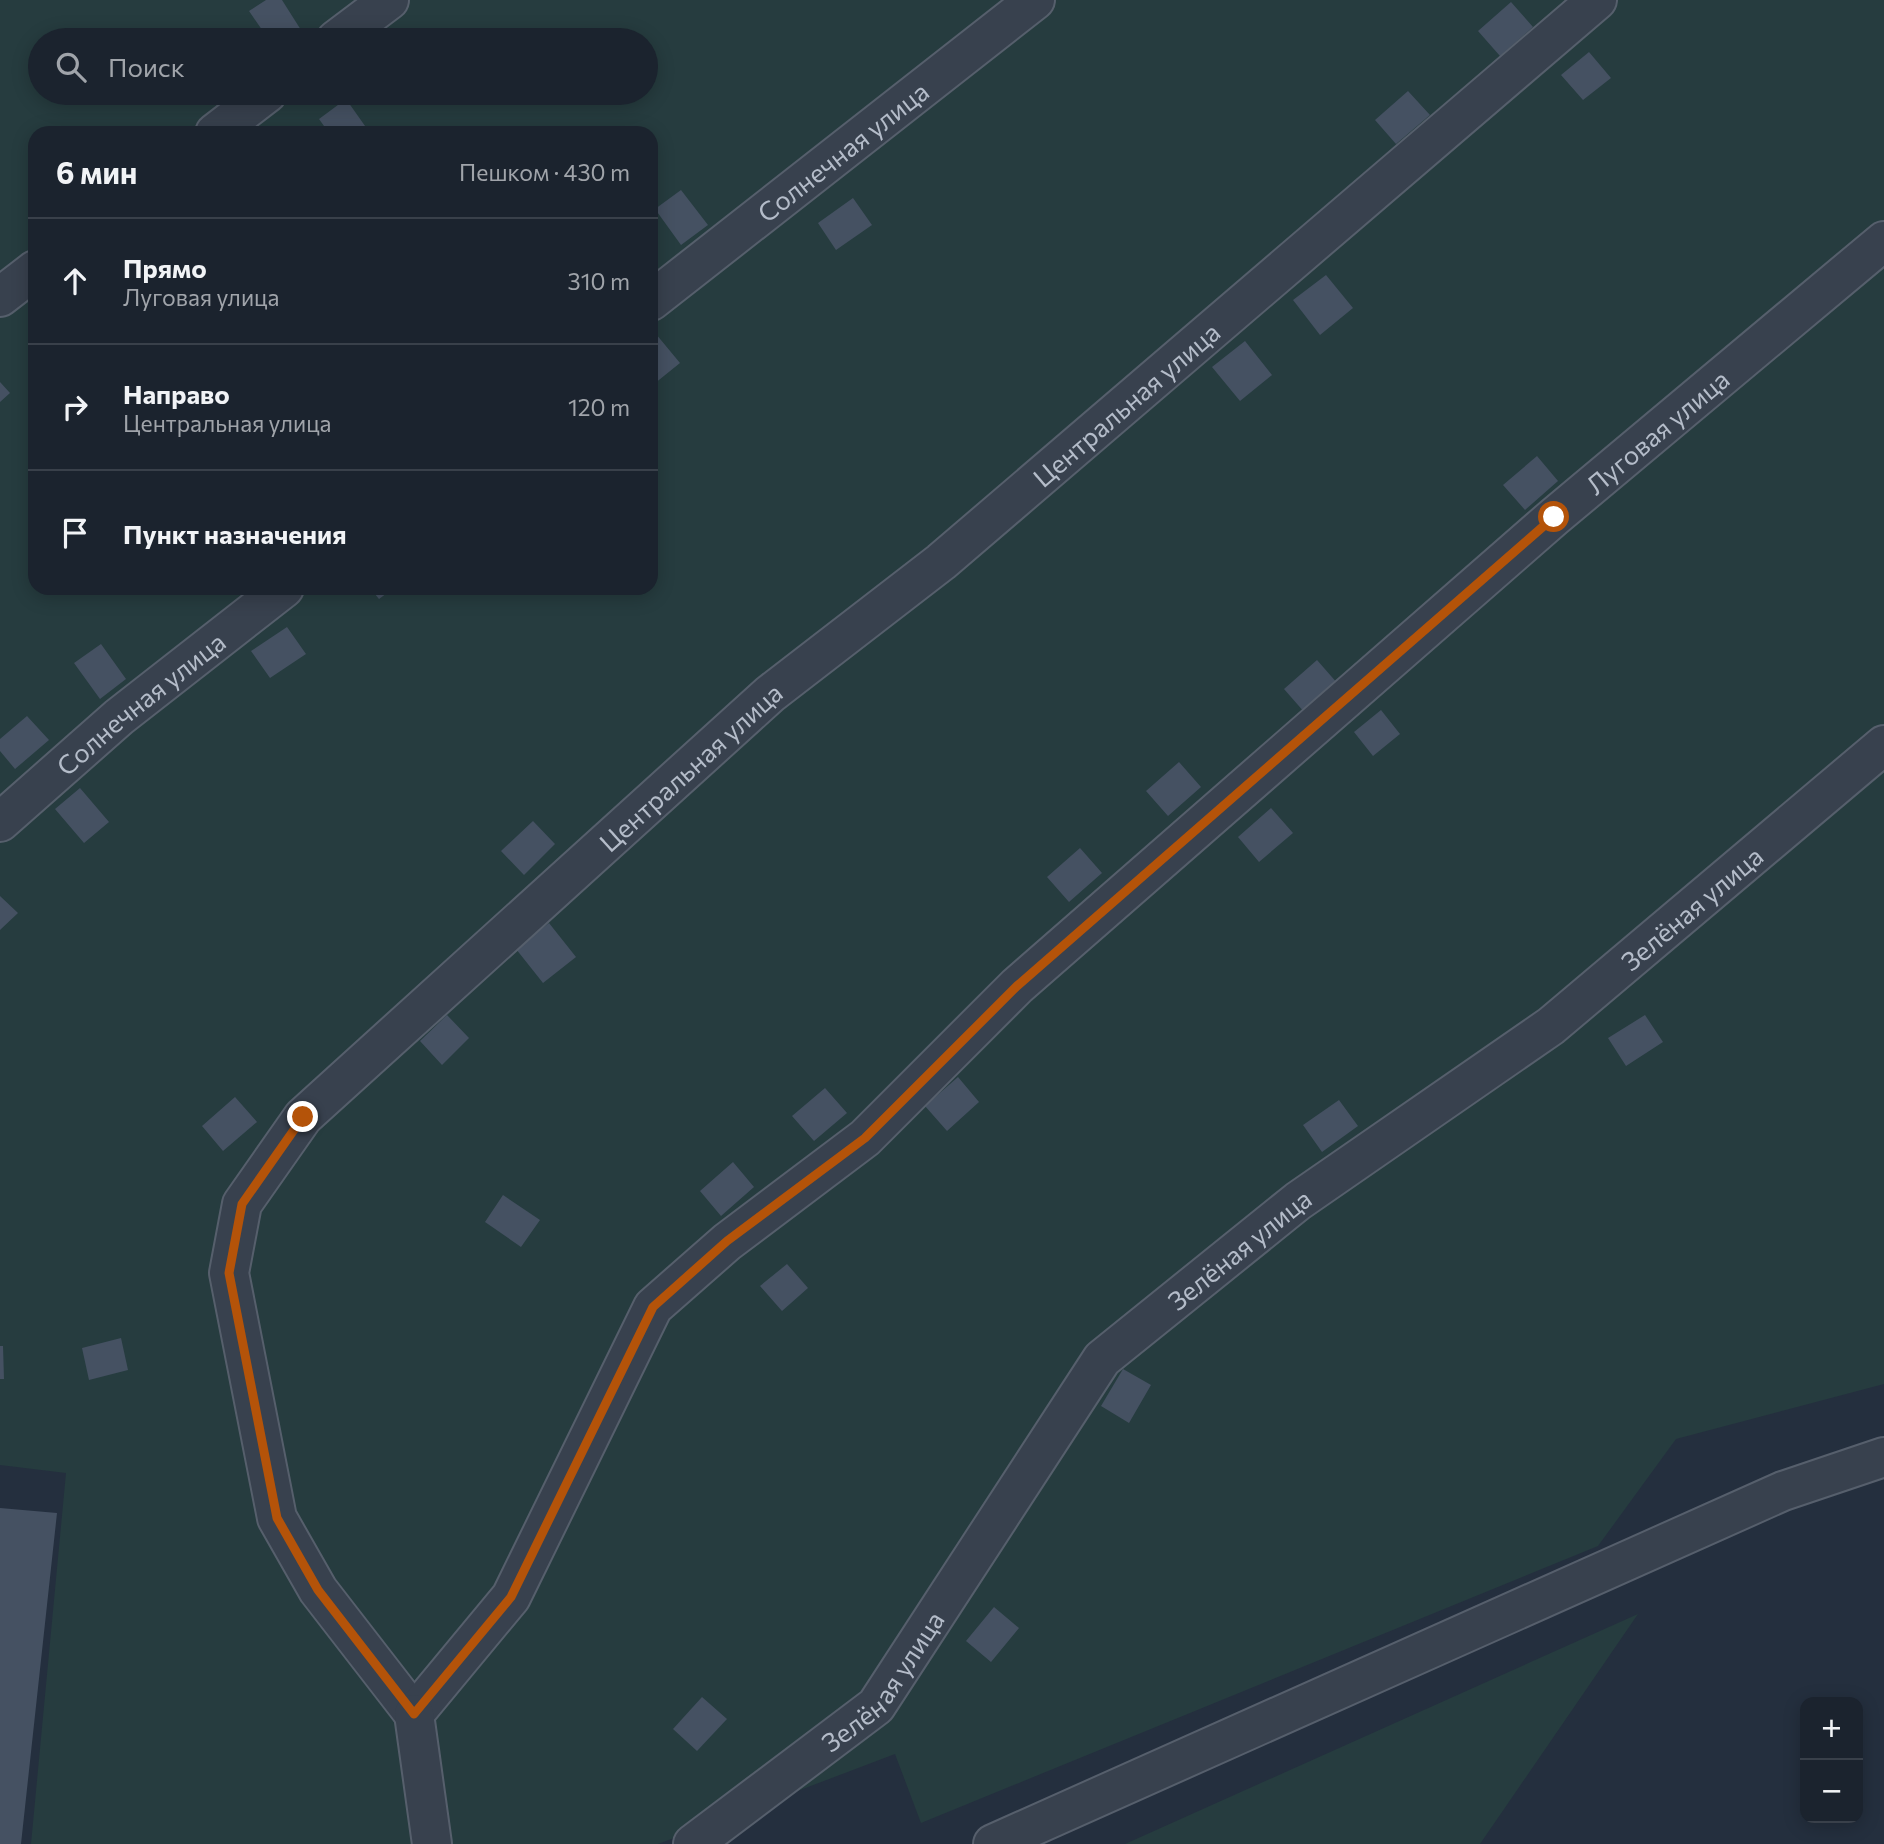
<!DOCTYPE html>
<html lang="ru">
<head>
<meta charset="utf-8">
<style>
  :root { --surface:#1b232e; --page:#242b36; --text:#f1f3f6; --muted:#a0a4aa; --line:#39404a }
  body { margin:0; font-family:Commissioner,sans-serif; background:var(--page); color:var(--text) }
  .controls { position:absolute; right:21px; bottom:21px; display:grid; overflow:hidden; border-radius:14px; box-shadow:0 4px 18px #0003 }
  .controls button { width:63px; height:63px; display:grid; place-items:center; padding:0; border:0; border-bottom:2px solid var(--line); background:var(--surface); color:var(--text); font:35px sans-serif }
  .stop { position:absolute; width:21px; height:21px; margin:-16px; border:5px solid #b45309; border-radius:50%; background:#fff }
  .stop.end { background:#b45309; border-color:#fff; box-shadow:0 2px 7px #0008 }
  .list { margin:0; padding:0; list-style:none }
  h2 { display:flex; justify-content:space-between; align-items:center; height:91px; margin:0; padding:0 28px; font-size:30px }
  h2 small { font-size:23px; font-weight:400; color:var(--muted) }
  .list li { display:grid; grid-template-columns:46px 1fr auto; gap:21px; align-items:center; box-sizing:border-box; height:126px; padding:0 28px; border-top:2px solid var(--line) }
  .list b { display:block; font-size:26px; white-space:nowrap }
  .list p { margin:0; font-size:23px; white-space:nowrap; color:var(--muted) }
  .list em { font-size:23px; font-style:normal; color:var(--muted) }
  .icon { flex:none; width:38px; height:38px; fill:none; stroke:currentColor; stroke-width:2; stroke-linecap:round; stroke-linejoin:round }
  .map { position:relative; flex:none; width:1884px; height:1844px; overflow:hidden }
  .search { position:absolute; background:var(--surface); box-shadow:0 4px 18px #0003; left:28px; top:28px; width:630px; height:77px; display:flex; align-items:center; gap:18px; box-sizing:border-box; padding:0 24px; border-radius:38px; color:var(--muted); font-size:26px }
  .panel { position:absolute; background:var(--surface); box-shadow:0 4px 18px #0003; left:28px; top:126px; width:630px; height:469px; border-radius:21px }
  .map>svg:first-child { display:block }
</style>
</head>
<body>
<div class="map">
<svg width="1884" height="1844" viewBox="0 0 1884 1844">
  <rect width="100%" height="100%" fill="#242f3e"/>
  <path fill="#263c3f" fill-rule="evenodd" d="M 0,0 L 1884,0 L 1884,1384 L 1676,1439 L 1598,1546 L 921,1823 L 895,1754 L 658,1844 L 31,1844 L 66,1473 L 0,1465 ZM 40,40 L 646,40 L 646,93 L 40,93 ZM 35,133 L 651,133 L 651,588 L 35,588 Z
    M 1638,1614 L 1480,1844 L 1125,1844 Z"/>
  <path fill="#455162" d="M 266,0 L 282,0 L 301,30 L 285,40 L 269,40 L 249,11 Z
    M 1511,2 L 1533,27 L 1500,56 L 1478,31 Z
    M 1589,52 L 1611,78 L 1583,100 L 1561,75 Z
    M 1408,91 L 1430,115 L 1396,144 L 1375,120 Z
    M 346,99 L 370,133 L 329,133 L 319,119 Z
    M 681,190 L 708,225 L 681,245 L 655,209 Z
    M 853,198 L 872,225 L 836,250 L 818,223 Z
    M 1326,275 L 1353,308 L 1320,335 L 1293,300 Z
    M 651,328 L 680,363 L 654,384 L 651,380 Z
    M 1245,341 L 1272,375 L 1240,401 L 1212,367 Z
    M 0,382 L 10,393 L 0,402 Z
    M 1537,456 L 1558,481 L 1525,510 L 1503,485 Z
    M 370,588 L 394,588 L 379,599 Z
    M 287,627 L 306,654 L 270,678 L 251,651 Z
    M 101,644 L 126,679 L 100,699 L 74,663 Z
    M 1317,660 L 1338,684 L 1305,713 L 1284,689 Z
    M 1381,710 L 1400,734 L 1373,756 L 1354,732 Z
    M 27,716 L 49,740 L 15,769 L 0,751 L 0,739 Z
    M 1179,762 L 1201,787 L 1168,816 L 1146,791 Z
    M 80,788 L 109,822 L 84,843 L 55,809 Z
    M 1271,808 L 1293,833 L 1259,862 L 1238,837 Z
    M 533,821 L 555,844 L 524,875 L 501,851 Z
    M 1080,848 L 1102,873 L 1069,902 L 1047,877 Z
    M 0,896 L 18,913 L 0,930 Z
    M 549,923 L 576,957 L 543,983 L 516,949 Z
    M 447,1015 L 469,1038 L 442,1065 L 420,1041 Z
    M 1645,1015 L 1663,1042 L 1626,1066 L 1608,1038 Z
    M 958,1077 L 979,1102 L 947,1131 L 925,1106 Z
    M 825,1088 L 847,1113 L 814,1141 L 792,1116 Z
    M 235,1097 L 257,1122 L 223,1151 L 202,1126 Z
    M 1339,1100 L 1358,1126 L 1322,1152 L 1303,1125 Z
    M 733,1162 L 754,1187 L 721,1216 L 700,1191 Z
    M 503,1195 L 540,1220 L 521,1247 L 485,1222 Z
    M 787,1264 L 808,1288 L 782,1311 L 760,1286 Z
    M 121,1338 L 128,1370 L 89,1380 L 82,1348 Z
    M 0,1346 L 3,1346 L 4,1379 L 0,1379 Z
    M 1123,1369 L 1151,1385 L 1129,1423 L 1101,1406 Z
    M 0,1508 L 57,1513 L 21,1844 L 0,1844 Z
    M 994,1607 L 1019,1628 L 991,1662 L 966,1641 Z
    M 702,1697 L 727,1719 L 697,1751 L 673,1729 Z"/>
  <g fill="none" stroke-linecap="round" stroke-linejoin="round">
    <defs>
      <g id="street">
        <path d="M 336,40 L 389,0"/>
        <path d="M 215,133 L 267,93"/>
        <path d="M 0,297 L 35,270"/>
        <path id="s1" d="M 651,301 L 1035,0"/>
        <path id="s2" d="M 0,822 L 119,717 L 284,588"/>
        <path id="s3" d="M 414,1714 L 318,1590 L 277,1518 L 229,1273 L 242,1204 L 303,1117 L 770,694 L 941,562 L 1597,0"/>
        <path id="s4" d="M 414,1714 L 511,1597 L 653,1307 L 727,1242 L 865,1138 L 1017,986 L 1554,517 L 1884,241"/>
        <path d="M 414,1714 L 432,1844"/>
        <path id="s5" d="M 693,1844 L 876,1706 L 1102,1359 L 1298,1201 L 1551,1026 L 1884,745"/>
        <path d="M 993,1844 L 1783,1491 L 1884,1457"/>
      </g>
    </defs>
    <use href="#street" stroke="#565f6c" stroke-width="42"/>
    <use href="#street" stroke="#38414e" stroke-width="38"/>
  </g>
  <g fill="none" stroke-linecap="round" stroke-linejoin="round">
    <path stroke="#b45309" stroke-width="9" d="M 303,1117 L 242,1204 L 229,1273 L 277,1518 L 318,1590 L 414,1714 L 511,1597 L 653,1307 L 727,1241 L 865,1138 L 1017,986 L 1554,517"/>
  </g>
  <g text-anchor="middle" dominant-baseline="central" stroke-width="5" stroke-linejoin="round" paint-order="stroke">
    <g font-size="26" fill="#b4bcc9" stroke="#1d2633">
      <text stroke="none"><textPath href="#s1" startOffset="243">Солнечная улица</textPath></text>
      <text stroke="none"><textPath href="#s3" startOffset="1755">Центральная улица</textPath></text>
      <text stroke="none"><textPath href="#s4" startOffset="1808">Луговая улица</textPath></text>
      <text stroke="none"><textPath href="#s2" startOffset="184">Солнечная улица</textPath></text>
      <text stroke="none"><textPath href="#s3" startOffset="1188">Центральная улица</textPath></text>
      <text stroke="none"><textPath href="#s5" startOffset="1386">Зелёная улица</textPath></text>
      <text stroke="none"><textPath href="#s5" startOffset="819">Зелёная улица</textPath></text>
      <text stroke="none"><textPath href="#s5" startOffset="252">Зелёная улица</textPath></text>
    </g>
  </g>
</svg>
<div class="controls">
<button>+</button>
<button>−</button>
</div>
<div class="stop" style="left:1554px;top:517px"></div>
<div class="stop end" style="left:303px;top:1117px"></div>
<div class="search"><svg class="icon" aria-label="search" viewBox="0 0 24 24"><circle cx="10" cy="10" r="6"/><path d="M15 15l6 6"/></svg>Поиск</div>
<section class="panel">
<h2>6 мин<small>Пешком · 430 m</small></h2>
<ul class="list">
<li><svg class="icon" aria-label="ahead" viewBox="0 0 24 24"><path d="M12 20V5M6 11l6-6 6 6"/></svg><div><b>Прямо</b><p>Луговая улица</p></div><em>310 m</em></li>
<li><svg class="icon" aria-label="right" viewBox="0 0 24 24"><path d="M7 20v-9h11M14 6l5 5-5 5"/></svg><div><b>Направо</b><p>Центральная улица</p></div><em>120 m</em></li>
<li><svg class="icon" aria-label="arrive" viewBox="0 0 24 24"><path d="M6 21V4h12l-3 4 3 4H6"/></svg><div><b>Пункт назначения</b></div></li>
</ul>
</section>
</div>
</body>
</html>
